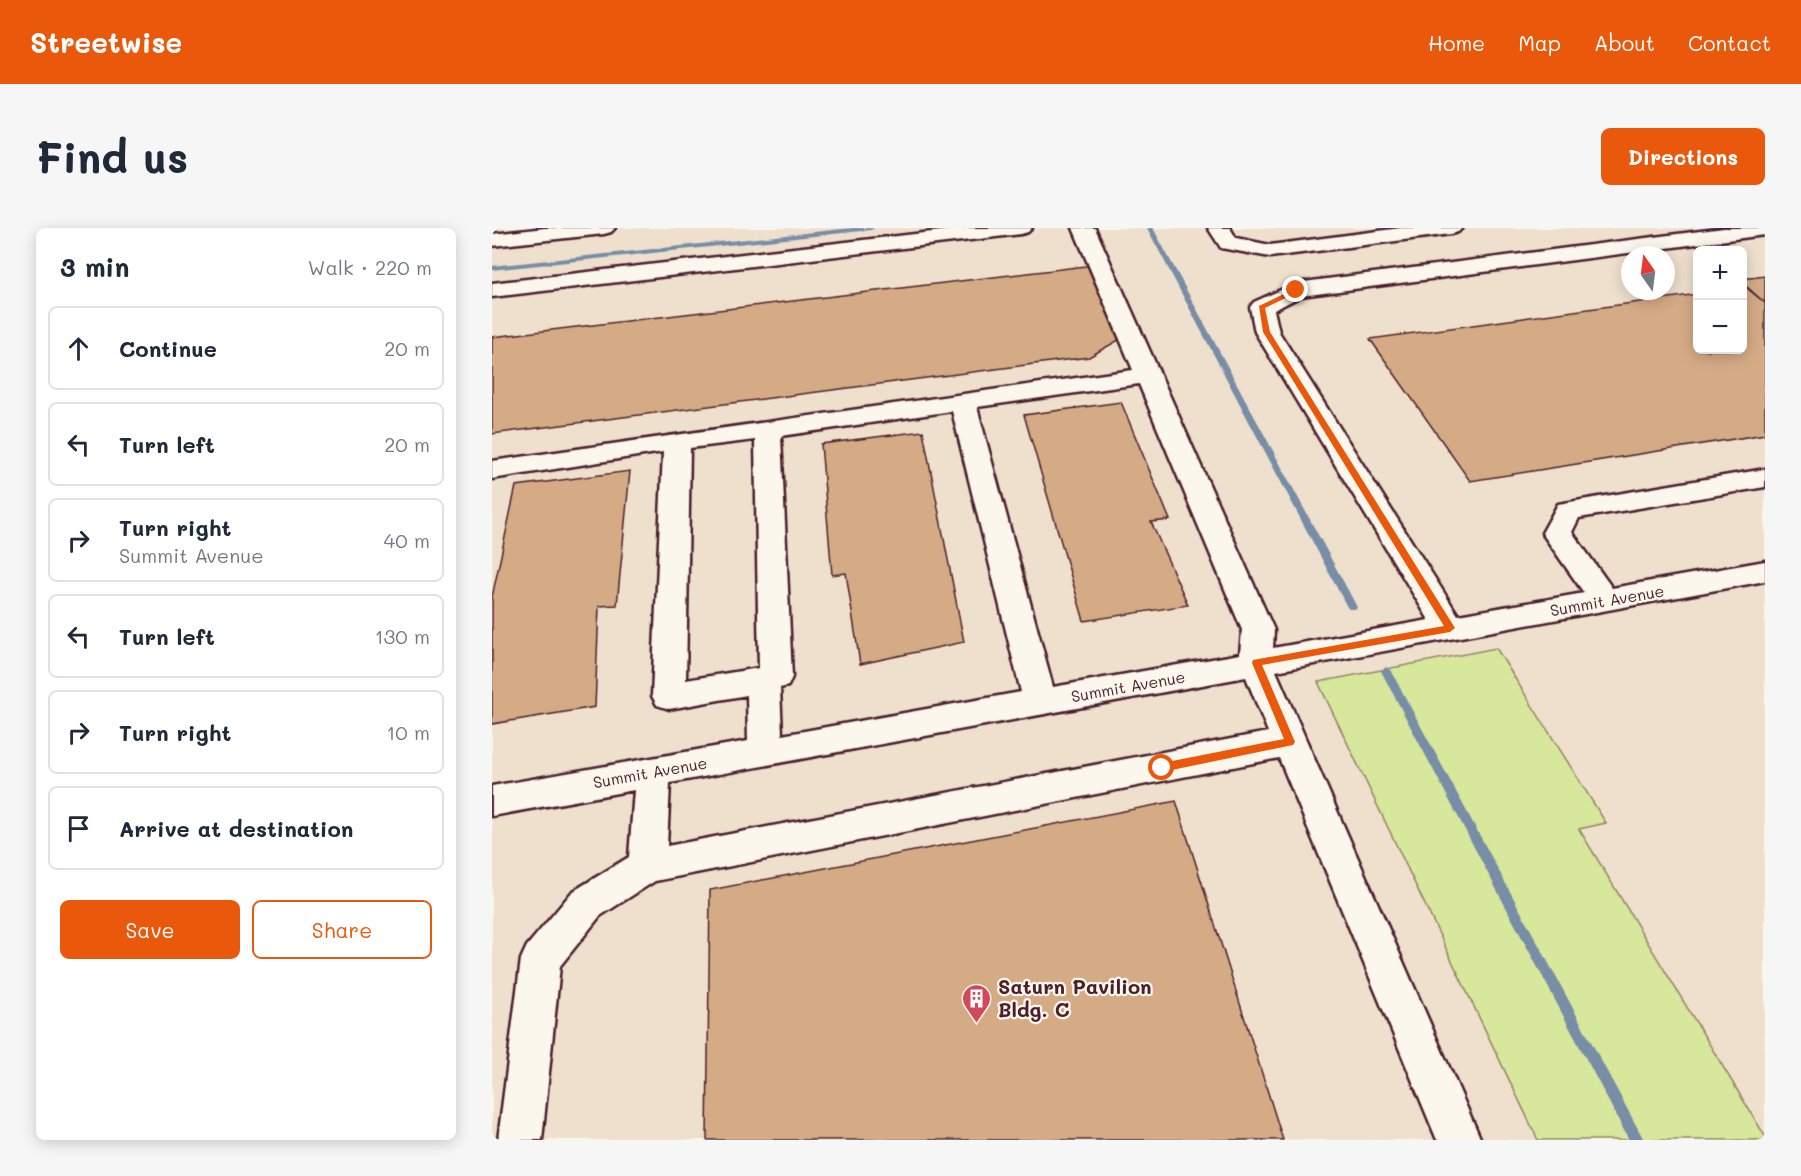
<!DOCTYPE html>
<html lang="en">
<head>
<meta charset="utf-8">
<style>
  :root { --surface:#fff; --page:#f6f6f7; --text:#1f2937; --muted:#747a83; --line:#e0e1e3; --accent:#ea580c }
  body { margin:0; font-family:Mali,sans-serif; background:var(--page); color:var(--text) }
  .controls { position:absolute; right:18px; top:18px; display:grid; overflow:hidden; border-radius:9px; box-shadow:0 3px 15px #0003 }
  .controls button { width:54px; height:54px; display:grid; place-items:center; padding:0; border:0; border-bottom:2px solid var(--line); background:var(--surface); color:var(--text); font:30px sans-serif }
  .compass { position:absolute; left:1129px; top:18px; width:54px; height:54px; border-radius:50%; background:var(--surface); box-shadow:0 3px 15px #0003; rotate:346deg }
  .stop { position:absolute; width:18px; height:18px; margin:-14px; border:4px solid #ea580c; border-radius:50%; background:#fff }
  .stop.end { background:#ea580c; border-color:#fff; box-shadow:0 2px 6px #0008 }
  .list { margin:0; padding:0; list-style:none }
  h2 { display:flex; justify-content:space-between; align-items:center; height:78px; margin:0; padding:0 24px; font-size:26px }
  h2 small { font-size:20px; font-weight:400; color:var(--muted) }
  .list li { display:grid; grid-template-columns:39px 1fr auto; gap:18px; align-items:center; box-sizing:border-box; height:84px; margin:0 12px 12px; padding:0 12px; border:2px solid var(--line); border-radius:9px }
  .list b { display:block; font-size:22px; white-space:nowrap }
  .list p { margin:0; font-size:20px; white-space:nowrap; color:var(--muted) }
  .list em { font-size:20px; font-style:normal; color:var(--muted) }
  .actions { display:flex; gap:12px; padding:18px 24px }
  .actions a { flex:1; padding:14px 0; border:2px solid var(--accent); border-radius:9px; text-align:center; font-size:21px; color:var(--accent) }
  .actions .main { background:var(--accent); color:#fff }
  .icon { flex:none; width:33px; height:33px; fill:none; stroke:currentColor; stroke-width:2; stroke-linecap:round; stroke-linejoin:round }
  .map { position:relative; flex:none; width:1273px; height:912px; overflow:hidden; border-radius:9px }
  header { display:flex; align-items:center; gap:36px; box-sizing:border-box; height:84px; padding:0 30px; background:var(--accent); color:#fff }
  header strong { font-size:28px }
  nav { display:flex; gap:33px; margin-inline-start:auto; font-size:21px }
  .intro { display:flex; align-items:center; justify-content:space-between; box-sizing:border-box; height:144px; padding:0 36px }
  h1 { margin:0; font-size:42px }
  .button { padding:15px 27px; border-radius:9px; background:var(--accent); color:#fff; font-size:21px; font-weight:700 }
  main { display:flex; gap:36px; padding:0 36px }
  aside { flex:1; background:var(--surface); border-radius:9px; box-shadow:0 3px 15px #0003 }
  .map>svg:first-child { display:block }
</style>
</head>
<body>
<header>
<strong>Streetwise</strong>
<nav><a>Home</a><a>Map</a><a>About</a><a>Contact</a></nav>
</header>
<div class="intro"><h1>Find us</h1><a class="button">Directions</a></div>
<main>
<aside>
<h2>3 min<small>Walk · 220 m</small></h2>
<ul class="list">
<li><svg class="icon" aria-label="ahead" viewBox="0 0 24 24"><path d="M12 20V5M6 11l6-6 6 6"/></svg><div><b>Continue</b></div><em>20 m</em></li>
<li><svg class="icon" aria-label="left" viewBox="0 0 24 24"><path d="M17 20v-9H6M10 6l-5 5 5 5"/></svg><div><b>Turn left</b></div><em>20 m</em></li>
<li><svg class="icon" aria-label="right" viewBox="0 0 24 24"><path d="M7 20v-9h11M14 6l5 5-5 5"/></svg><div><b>Turn right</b><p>Summit Avenue</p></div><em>40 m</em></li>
<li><svg class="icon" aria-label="left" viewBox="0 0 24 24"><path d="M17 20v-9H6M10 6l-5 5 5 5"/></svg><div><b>Turn left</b></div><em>130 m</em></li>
<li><svg class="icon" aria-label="right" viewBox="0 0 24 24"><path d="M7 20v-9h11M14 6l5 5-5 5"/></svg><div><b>Turn right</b></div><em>10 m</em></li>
<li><svg class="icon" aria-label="arrive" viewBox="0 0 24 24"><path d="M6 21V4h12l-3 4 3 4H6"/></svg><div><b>Arrive at destination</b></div></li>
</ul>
<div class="actions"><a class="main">Save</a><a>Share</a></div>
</aside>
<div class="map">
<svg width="1273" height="912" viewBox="0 0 1273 912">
  <rect width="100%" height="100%" fill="#fbf7ec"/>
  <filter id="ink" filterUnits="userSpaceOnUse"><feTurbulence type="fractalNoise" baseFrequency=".0167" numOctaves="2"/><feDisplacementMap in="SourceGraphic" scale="12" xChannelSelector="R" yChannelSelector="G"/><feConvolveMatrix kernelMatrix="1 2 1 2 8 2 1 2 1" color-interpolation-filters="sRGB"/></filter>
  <g filter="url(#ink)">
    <path fill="#efe0cd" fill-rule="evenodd" d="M 0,0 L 1273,0 L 1273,912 L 0,912 ZM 1206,22 L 1250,22 L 1250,122 L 1206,122 ZM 1138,27 L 1174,27 L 1174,63 L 1138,63 Z"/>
    <path fill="#d7e79b" stroke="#908363" stroke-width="1.5" d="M 1004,420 L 1114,595 L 1087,601 L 1273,908 L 1273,912 L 1046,912 L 826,454 Z"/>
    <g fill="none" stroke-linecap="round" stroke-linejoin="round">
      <path fill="#788da6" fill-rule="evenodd" d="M 360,0 L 382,0 L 379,2 L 0,42 L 0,38 Z
        M 655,0 L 661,0 L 865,379 L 863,381 L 857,381 L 855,379 Z
        M 894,439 L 899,443 L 1152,912 L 1137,912 L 889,443 Z"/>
    </g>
    <path fill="#d4ab85" stroke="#4a1f2b" stroke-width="1.5" d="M 602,37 L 632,109 L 597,129 L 0,206 L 0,109 Z
      M 1273,48 L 1273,75 L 1250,56 L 1250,51 Z
      M 1255,59 L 1273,75 L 1273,206 L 978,253 L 878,111 L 1206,66 L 1206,122 L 1250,122 L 1250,60 Z
      M 629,174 L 678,292 L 659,294 L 696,377 L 592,393 L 532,187 Z
      M 431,203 L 472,414 L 368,436 L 354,345 L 340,347 L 329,216 Z
      M 138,243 L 125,377 L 107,378 L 103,479 L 0,496 L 0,369 L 24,258 Z
      M 684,573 L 791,912 L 215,912 L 218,662 Z"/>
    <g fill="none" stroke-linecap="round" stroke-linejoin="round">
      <defs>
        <path id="minor" d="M 53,0 L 123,0 L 119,4 L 112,6 L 0,18 L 0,6 Z
          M 475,0 L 540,0 L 536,4 L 529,6 L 0,69 L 0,55 Z
          M 581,0 L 603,0 L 782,402 L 781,420 L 937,392 L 763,104 L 758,79 L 762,74 L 804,55 L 1232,0 L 1273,0 L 1273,7 L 809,68 L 782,82 L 787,104 L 966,387 L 1092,365 L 1050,305 L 1066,276 L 1273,241 L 1273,259 L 1087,290 L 1080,304 L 1120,360 L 1273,333 L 1273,353 L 784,443 L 989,912 L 945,912 L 787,530 L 163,653 L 108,688 L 68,738 L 50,912 L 6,912 L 29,731 L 35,718 L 80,664 L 137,629 L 142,562 L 0,588 L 0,558 L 256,513 L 255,467 L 177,481 L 165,477 L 160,468 L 171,224 L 0,251 L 0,233 L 641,142 ZM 647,156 L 750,402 L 748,426 L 561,459 L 485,179 ZM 460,183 L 529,464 L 290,507 L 288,460 L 296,458 L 300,449 L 289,208 ZM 263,212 L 267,440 L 194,452 L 198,220 ZM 754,449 L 776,504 L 175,618 L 178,555 Z
          M 716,0 L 738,0 L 744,10 L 778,17 L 909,0 L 970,0 L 966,4 L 959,6 L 778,29 L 729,20 Z"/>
      </defs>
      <use href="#minor" stroke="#4a1f2b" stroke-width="5"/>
      <use href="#minor" fill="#fbf7ec" fill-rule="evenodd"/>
    </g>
  </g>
  <path fill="#ea580c" d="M 804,60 L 806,64 L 773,80 L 778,104 L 963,400 L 958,404 L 770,437 L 803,514 L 801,517 L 670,544 L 665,540 L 670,535 L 792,511 L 760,435 L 761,432 L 952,398 L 771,104 L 767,78 Z"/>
  <defs>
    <symbol id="building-pin" viewBox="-11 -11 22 30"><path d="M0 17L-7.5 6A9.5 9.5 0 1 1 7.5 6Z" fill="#d1495b" stroke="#fbf7ec"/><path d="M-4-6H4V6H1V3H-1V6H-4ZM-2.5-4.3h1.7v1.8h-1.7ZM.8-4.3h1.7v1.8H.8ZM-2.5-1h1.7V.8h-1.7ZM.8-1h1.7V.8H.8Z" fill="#fff"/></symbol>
  </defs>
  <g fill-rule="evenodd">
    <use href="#building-pin" x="468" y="754" width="33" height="45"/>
  </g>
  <g text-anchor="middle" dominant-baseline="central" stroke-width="4.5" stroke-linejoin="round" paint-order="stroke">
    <g font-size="16" fill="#4a1f2b" stroke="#fbf7ec">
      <text transform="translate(1115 372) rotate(-10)">Summit Avenue</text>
      <text transform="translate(636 458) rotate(-10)">Summit Avenue</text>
      <text transform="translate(158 544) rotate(-10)">Summit Avenue</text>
    </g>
    <g font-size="20" font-weight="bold" fill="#4a1f2b" stroke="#fbf7ec" text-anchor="start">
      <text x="506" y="758">Saturn Pavilion<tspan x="506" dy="23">Bldg. C</tspan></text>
    </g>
  </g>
</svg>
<div class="controls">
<button>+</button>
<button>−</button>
</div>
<svg class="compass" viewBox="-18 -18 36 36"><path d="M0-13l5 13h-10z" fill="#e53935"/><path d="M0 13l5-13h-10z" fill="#747a83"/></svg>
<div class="stop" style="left:670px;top:540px"></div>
<div class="stop end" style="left:804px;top:62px"></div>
</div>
</main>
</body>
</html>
